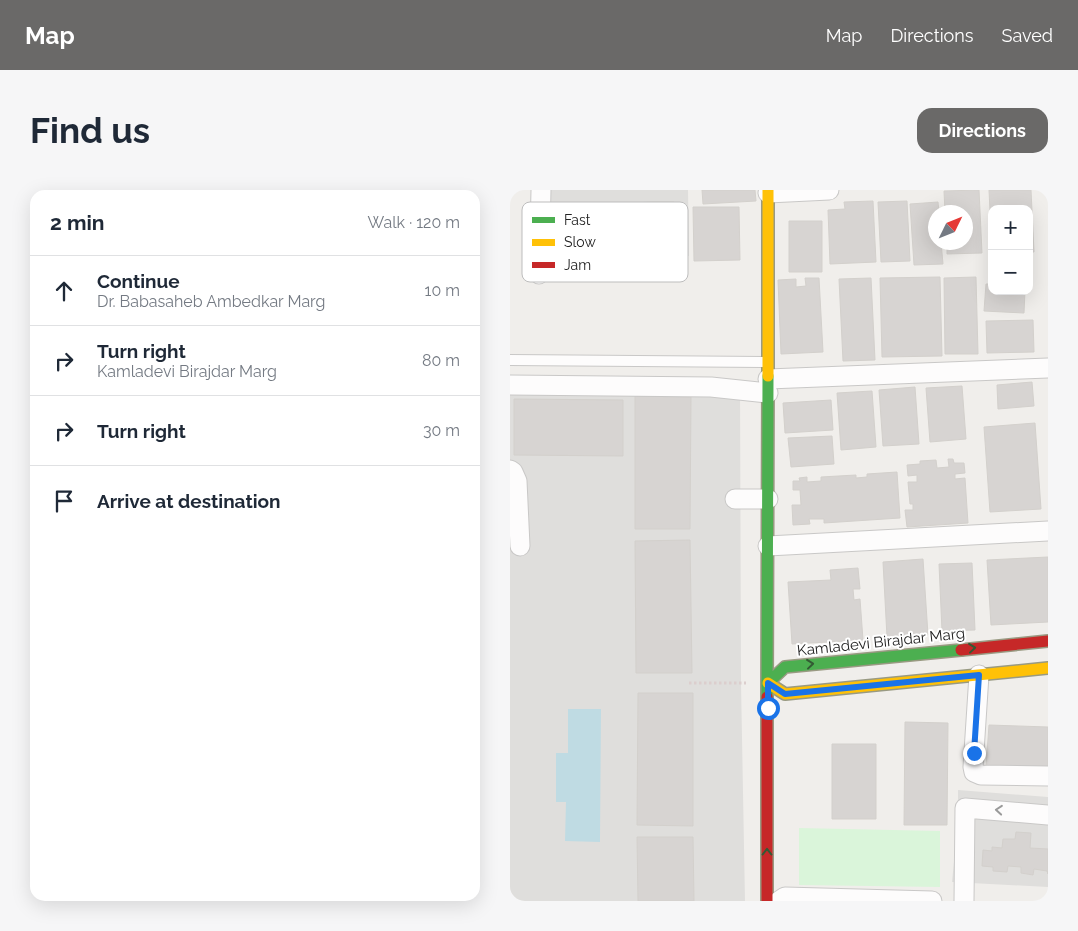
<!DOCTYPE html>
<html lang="en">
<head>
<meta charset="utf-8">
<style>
  :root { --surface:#fff; --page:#f6f6f7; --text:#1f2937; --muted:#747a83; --line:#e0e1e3; --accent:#6a6968 }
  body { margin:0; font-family:Raleway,sans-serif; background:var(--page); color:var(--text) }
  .controls { position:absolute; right:15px; top:15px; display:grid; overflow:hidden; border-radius:10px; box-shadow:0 5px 20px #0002 }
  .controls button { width:45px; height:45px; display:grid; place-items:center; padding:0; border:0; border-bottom:1px solid var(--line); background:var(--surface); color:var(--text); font:25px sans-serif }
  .compass { position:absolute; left:418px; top:15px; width:45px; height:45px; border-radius:50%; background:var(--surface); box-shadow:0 5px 20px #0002; rotate:47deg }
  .stop { position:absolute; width:15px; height:15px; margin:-11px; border:4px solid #1a73e8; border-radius:50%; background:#fff }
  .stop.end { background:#1a73e8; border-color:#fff; box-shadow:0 1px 5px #0008 }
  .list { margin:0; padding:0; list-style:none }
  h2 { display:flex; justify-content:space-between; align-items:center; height:65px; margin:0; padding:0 20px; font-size:21px }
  h2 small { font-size:16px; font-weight:400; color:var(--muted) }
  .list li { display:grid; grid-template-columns:32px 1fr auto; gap:15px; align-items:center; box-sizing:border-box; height:70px; padding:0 20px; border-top:1px solid var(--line) }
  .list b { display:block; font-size:19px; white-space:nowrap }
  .list p { margin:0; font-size:16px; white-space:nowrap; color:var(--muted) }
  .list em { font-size:16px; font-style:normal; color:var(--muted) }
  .icon { flex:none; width:28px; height:28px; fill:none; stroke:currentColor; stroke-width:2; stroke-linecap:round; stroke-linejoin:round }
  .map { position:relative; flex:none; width:538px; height:711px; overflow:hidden; border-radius:15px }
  header { display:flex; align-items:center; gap:30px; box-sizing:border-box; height:70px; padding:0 25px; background:var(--accent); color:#fff }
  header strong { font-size:24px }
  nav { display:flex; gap:28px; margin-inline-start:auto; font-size:18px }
  .intro { display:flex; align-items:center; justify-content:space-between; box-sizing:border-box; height:120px; padding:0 30px }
  h1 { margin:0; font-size:35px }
  .button { padding:12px 22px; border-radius:15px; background:var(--accent); color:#fff; font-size:18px; font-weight:700 }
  main { display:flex; gap:30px; padding:0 30px }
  aside { flex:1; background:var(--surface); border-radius:15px; box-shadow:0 5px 20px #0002 }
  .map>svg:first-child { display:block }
</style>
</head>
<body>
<header>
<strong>Map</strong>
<nav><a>Map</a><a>Directions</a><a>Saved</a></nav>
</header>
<div class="intro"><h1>Find us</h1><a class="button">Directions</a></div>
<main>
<aside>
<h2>2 min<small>Walk · 120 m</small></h2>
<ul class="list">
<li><svg class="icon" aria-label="ahead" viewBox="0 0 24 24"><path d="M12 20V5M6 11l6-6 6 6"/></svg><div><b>Continue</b><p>Dr. Babasaheb Ambedkar Marg</p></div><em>10 m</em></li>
<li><svg class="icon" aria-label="right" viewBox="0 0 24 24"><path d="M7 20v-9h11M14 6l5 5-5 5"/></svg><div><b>Turn right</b><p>Kamladevi Birajdar Marg</p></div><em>80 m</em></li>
<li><svg class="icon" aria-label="right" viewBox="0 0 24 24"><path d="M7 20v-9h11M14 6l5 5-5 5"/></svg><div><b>Turn right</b></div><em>30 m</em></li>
<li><svg class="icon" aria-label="arrive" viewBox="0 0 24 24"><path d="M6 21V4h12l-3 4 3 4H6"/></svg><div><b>Arrive at destination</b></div></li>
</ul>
</aside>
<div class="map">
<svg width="538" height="711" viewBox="0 0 538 711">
  <rect width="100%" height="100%" fill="#f0eeeb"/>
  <path fill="#dfdedc" d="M 39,0 L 178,0 L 179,66 L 39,69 Z
    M 0,189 L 230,192 L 231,493 L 235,711 L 0,711 Z
    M 448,600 L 538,607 L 538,697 L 442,692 L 448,632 Z"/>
  <path fill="#daf5da" d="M 289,638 L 430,641 L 430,697 L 289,695 Z"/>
  <path fill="#bfdbe3" d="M 58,519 L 91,519 L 90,652 L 55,651 L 56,612 L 46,612 L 46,563 L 58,563 Z"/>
  <path fill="#d7d4d2" stroke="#d3d0cc" d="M 192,0 L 245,0 L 246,11 L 193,14 Z
    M 469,0 L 472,63 L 437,64 L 437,52 L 456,52 L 456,22 L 435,22 L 434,1 Z
    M 479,0 L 521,0 L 524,62 L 519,62 L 519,19 L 482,19 L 482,62 Z
    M 363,11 L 366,72 L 320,74 L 318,20 L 335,19 L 334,12 Z
    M 397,11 L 400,71 L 371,72 L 368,12 Z
    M 142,12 L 164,12 L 164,27 L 163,28 L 165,62 L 65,63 L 65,46 L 68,46 L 68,28 L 61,29 L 61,13 L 91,13 L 91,33 L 112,33 L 112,21 L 104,21 L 104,14 Z
    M 428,12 L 429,22 L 426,22 L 426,52 L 431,52 L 433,74 L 404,75 L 400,14 Z
    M 183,17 L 229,17 L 230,70 L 184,71 Z
    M 279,31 L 312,31 L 312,82 L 279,82 Z
    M 430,87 L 432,166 L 372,167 L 370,88 Z
    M 466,87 L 468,164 L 435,164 L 434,88 Z
    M 295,88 L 309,88 L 313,162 L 271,164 L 268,90 L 286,89 L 286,97 L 296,96 Z
    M 361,88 L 365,170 L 333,171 L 329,89 Z
    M 476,94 L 482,94 L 482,101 L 515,101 L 514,123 L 474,121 Z
    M 523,130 L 524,162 L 477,163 L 476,131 Z
    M 522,192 L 524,216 L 488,219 L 487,195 Z
    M 452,196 L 456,249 L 420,252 L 416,198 Z
    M 405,197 L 409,254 L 373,256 L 369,200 Z
    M 362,201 L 366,257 L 331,260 L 327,203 Z
    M 125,206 L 181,207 L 180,339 L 125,339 Z
    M 4,209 L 113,210 L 113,266 L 4,265 Z
    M 321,210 L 323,240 L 275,243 L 273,213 Z
    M 525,233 L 531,319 L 480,322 L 474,237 Z
    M 322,246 L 324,274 L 281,277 L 278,248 Z
    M 438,269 L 443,269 L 444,273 L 454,273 L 455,283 L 445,284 L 445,289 L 455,288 L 458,333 L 397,337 L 395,320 L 403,320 L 403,314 L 400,314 L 398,292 L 407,292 L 407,285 L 398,286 L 397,275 L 410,274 L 410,271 L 426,270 L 427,278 L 439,277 Z
    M 387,282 L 390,328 L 314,333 L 314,329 L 299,329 L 300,334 L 283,335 L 282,315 L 291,315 L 290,300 L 283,300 L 283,291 L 290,291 L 289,288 L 297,287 L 297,292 L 311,291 L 311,287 L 346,285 L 346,288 L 357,287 L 357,284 Z
    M 180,350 L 182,483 L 126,483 L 125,351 Z
    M 538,367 L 538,432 L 481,435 L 477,370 Z
    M 413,369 L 418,445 L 377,447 L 373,372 Z
    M 462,373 L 465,440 L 432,441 L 429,374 Z
    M 348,378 L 350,399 L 343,399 L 344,410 L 350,409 L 353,450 L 282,454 L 278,392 L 321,390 L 320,380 Z
    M 128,503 L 183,503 L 183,636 L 127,635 Z
    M 395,532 L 438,533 L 437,635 L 394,635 Z
    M 479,535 L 538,537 L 538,581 L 476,577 Z
    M 322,554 L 366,554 L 366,629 L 322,629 Z
    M 506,642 L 521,643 L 520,658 L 538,659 L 538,684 L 537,681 L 524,679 L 523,685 L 511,683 L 511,677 L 498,676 L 497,682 L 483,681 L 483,677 L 472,676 L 473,660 L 482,661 L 482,657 L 492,658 L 493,649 L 505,649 Z
    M 127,647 L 183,647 L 184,711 L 128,711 Z"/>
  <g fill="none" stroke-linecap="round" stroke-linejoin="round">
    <defs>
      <path id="lane" d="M 0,170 L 257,172"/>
      <path id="street" d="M 258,3 L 319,0
        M 29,84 L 31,0
        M 258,189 L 538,178
        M 0,195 L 201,197 L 258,203
        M 0,280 L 3,282 L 7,291 L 10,356
        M 225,309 L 258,309
        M 258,356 L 538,341
        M 469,485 L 463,577 L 464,582 L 471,585 L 538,586
        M 269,711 L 275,707 L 422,711
        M 454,711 L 455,618 L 538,625"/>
      <path id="fast" d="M 258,493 L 275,477 L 451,460
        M 257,507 L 258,186"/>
      <path id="slow" d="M 258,186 L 258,0
        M 258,493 L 275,504 L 538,478"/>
      <path id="jam" d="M 451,460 L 538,451
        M 257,711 L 257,507"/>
    </defs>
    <use href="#lane" stroke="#c9c8c7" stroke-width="12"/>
    <use href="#street" stroke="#c9c8c7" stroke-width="21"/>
    <use href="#fast" stroke="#999a82" stroke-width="14"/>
    <use href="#slow" stroke="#999a82" stroke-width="14"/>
    <use href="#jam" stroke="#999a82" stroke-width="14"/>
    <path stroke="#dccecd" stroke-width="3" stroke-dasharray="2.5 2.5" stroke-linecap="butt" d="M 179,493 L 236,493"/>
    <use href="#lane" stroke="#fdfcfc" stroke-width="10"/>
    <use href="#street" stroke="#fdfcfc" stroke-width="19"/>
    <use href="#fast" stroke="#4caf50" stroke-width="11"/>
    <use href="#slow" stroke="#ffc107" stroke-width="11"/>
    <use href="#jam" stroke="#c62828" stroke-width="11"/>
  </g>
  <defs><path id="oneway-chevron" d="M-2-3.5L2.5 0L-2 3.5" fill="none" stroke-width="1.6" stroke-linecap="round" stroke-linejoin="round" transform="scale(1.25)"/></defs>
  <g stroke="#335a34">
    <use href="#oneway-chevron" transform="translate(462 458) rotate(-6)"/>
    <use href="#oneway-chevron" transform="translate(300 474) rotate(-6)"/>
    <use href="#oneway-chevron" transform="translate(257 662) rotate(-90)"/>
  </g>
  <use stroke="#9a9a9a" href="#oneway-chevron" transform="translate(489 620) rotate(-175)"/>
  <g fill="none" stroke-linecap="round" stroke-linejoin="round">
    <path stroke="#1a73e8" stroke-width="6" d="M 258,518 L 258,493 L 275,504 L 469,485 L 464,563"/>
  </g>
  <g text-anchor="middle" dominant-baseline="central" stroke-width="4" stroke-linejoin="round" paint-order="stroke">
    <g font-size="15" fill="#222" stroke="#fff">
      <text transform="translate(371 452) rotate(-6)">Kamladevi Birajdar Marg</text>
    </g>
  </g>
  <rect x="12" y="12" width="166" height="80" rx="8" fill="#fff" stroke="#bdbdbd" stroke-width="1"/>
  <rect x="22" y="27" width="23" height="6" fill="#4caf50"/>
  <rect x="22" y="49" width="23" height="7" fill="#ffc107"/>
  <rect x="22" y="72" width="23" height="6" fill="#c62828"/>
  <g font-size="14" fill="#222">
    <text x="54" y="35">Fast</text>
    <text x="54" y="57">Slow</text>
    <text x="54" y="80">Jam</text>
  </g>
</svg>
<div class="controls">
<button>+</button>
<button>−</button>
</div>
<svg class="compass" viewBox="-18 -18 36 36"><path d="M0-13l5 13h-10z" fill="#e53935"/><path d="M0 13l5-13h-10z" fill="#747a83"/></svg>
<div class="stop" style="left:258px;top:518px"></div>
<div class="stop end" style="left:464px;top:563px"></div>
</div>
</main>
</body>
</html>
